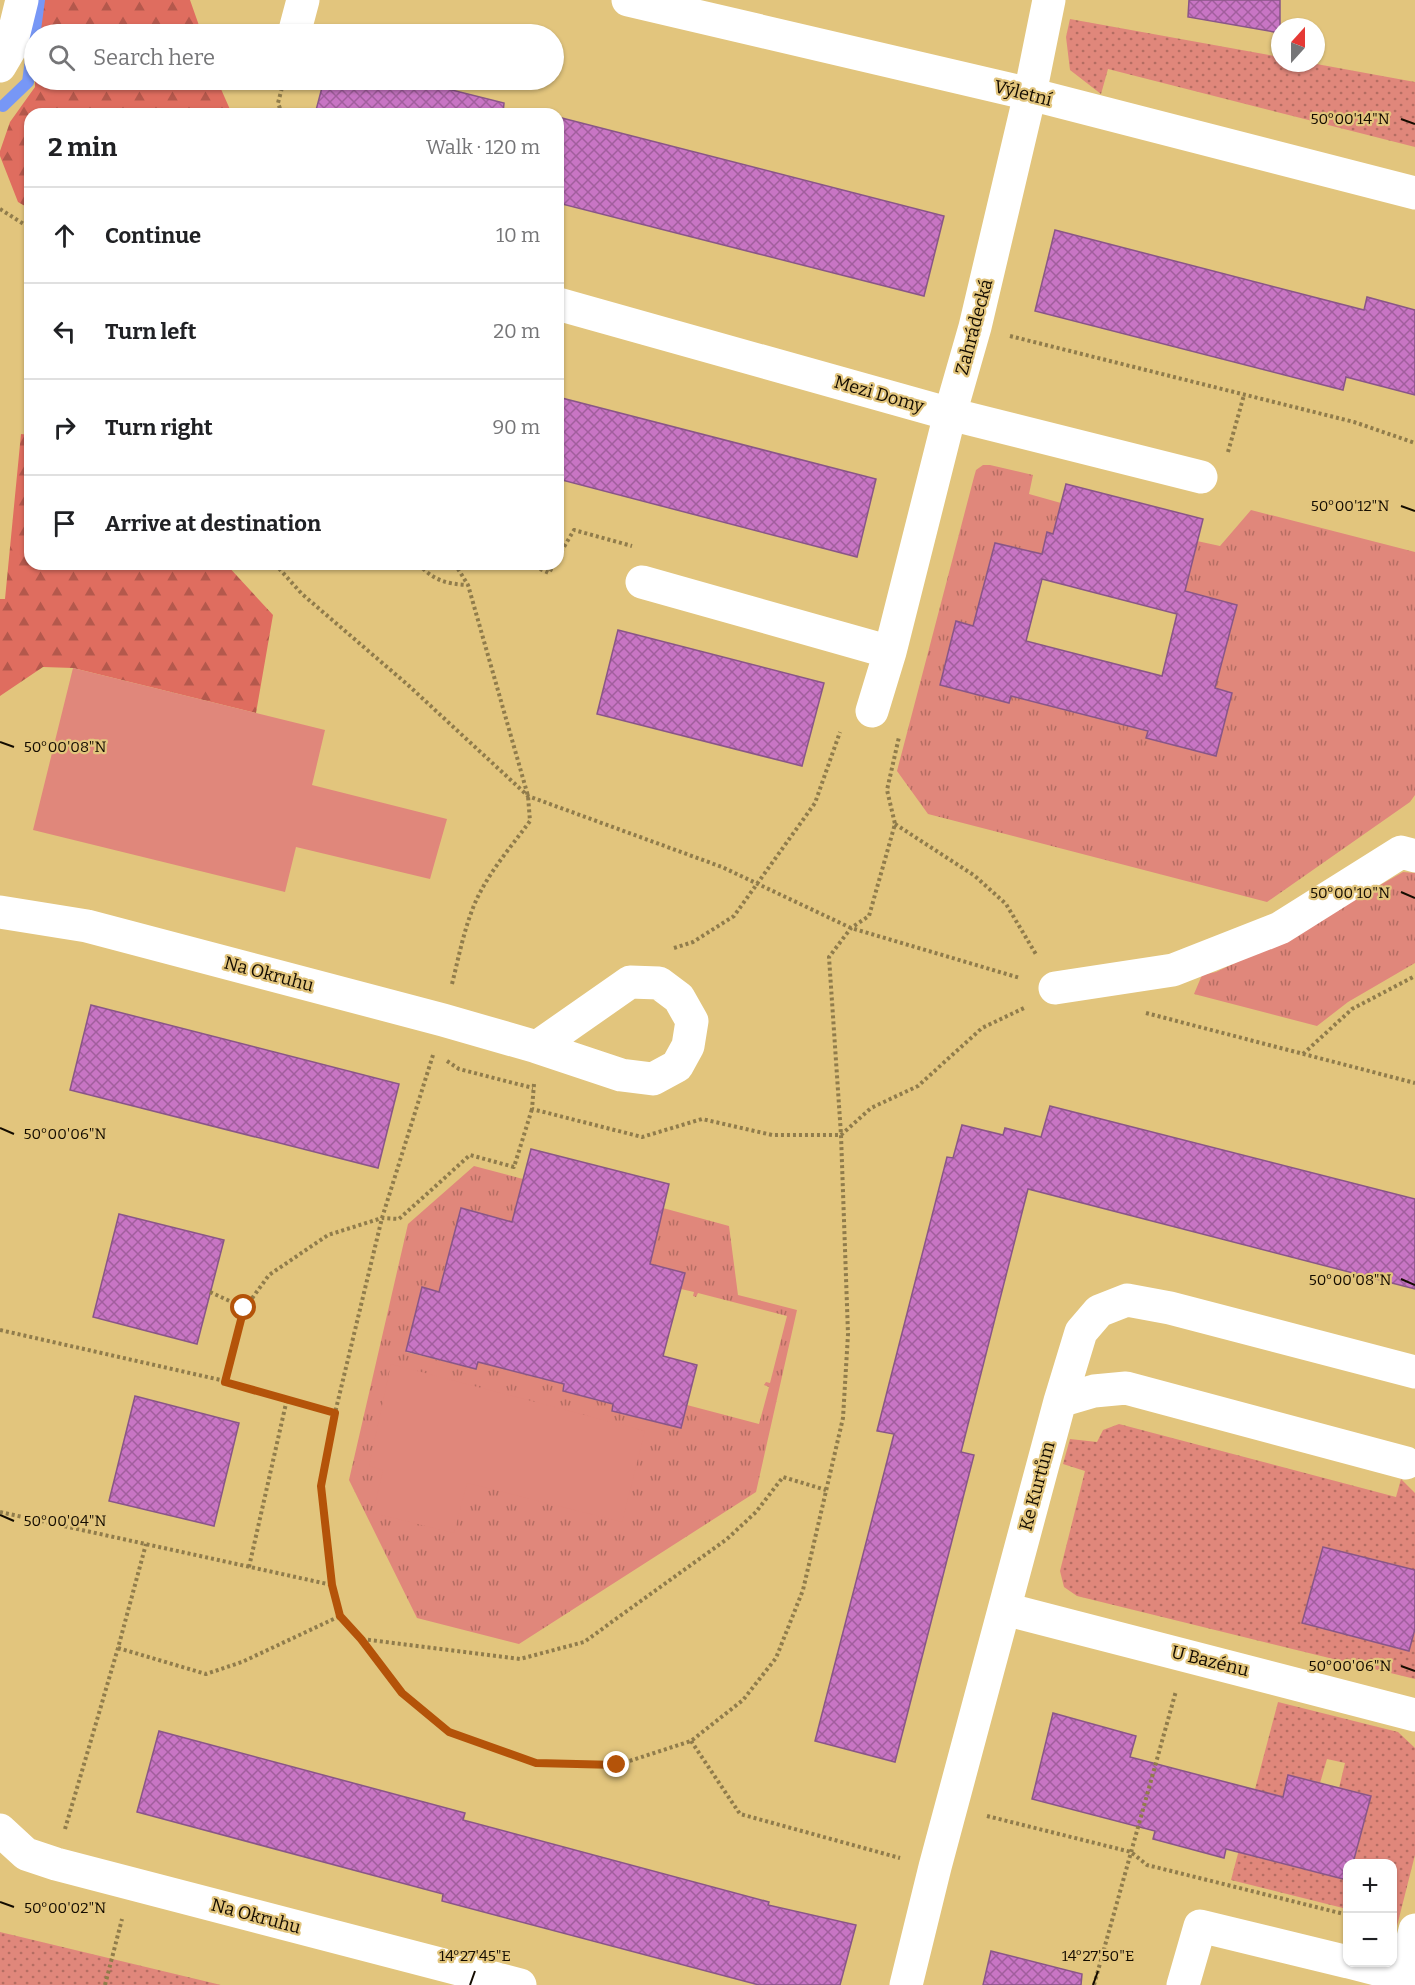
<!DOCTYPE html>
<html lang="en">
<head>
<meta charset="utf-8">
<style>
  :root { --surface:#fff; --page:#f6f6f6; --text:#202124; --muted:#757577; --line:#e0e0e0 }
  body { margin:0; font-family:Bitter,serif; background:var(--page); color:var(--text) }
  .controls { position:absolute; right:18px; bottom:18px; display:grid; overflow:hidden; border-radius:12px; box-shadow:0 2px 4px #0004 }
  .controls button { width:54px; height:54px; display:grid; place-items:center; padding:0; border:0; border-bottom:2px solid var(--line); background:var(--surface); color:var(--text); font:30px sans-serif }
  .compass { position:absolute; left:1271px; top:18px; width:54px; height:54px; border-radius:50%; background:var(--surface); box-shadow:0 2px 4px #0004; rotate:21deg }
  .stop { position:absolute; width:18px; height:18px; margin:-14px; border:4px solid #b45309; border-radius:50%; background:#fff }
  .stop.end { background:#b45309; border-color:#fff; box-shadow:0 2px 6px #0008 }
  .list { margin:0; padding:0; list-style:none }
  h2 { display:flex; justify-content:space-between; align-items:center; height:78px; margin:0; padding:0 24px; font-size:26px }
  h2 small { font-size:20px; font-weight:400; color:var(--muted) }
  .list li { display:grid; grid-template-columns:39px 1fr auto; gap:18px; align-items:center; box-sizing:border-box; height:96px; padding:0 24px; border-top:2px solid var(--line) }
  .list b { display:block; font-size:22px; white-space:nowrap }
  .list em { font-size:20px; font-style:normal; color:var(--muted) }
  .icon { flex:none; width:33px; height:33px; fill:none; stroke:currentColor; stroke-width:2; stroke-linecap:round; stroke-linejoin:round }
  .map { position:relative; flex:none; width:1415px; height:1985px; overflow:hidden }
  .search { position:absolute; background:var(--surface); box-shadow:0 2px 4px #0004; left:24px; top:24px; width:540px; height:66px; display:flex; align-items:center; gap:15px; box-sizing:border-box; padding:0 21px; border-radius:33px; color:var(--muted); font-size:22px }
  .panel { position:absolute; background:var(--surface); box-shadow:0 2px 4px #0004; left:24px; top:108px; width:540px; height:462px; border-radius:18px }
  .map>svg:first-child { display:block }
</style>
</head>
<body>
<div class="map">
<svg width="1415" height="1985" viewBox="0 0 1415 1985">
  <defs>
    <pattern id="grass-dots" width="8" height="8" patternUnits="userSpaceOnUse" patternTransform="scale(1.5)"><rect width="8" height="8" fill="#e0877b"/><path d="M2 2h.1M6 6h.1" fill="none" stroke="#b46d62" stroke-width="1.8" stroke-linecap="round"/></pattern>
    <pattern id="forest-firs" width="22" height="20" patternUnits="userSpaceOnUse" patternTransform="scale(1.5)"><rect width="22" height="20" fill="#df6d5f"/><path d="M5 1l3.5 6h-7zM16 11l3.5 6h-7z" fill="#b4584c"/></pattern>
    <pattern id="park-tufts" width="24" height="20" patternUnits="userSpaceOnUse" patternTransform="scale(1.5)"><rect width="24" height="20" fill="#e0877b"/><path d="M3 7l-1-3M5 7V3M7 7l1-3M15 17l-1-3M17 17v-4M19 17l1-3" fill="none" stroke="#b46d62"/></pattern>
    <pattern id="building-cross-hatch" width="8" height="8" patternUnits="userSpaceOnUse" patternTransform="scale(1.5)"><rect width="8" height="8" fill="#c875c4"/><path d="M0 0l8 8M0 8l8-8" fill="none" stroke="#a15e9d"/></pattern>
  </defs>
  <rect width="100%" height="100%" fill="#e2c57d"/>
  <path fill="url(#grass-dots)" d="M 1070,19 L 1280,57 L 1280,63 L 1311,63 L 1415,82 L 1415,147 L 1108,69 L 1101,94 L 1070,70 L 1066,37 Z
    M 1119,1424 L 1396,1497 L 1401,1479 L 1415,1493 L 1415,1570 L 1323,1547 L 1302,1623 L 1409,1651 L 1415,1629 L 1415,1679 L 1077,1596 L 1064,1587 L 1060,1571 L 1085,1471 L 1063,1464 L 1070,1439 L 1097,1442 L 1103,1430 Z
    M 1278,1702 L 1398,1732 L 1415,1748 L 1415,1855 L 1397,1926 L 1393,1920 L 1392,1864 L 1353,1863 L 1371,1796 L 1339,1788 L 1345,1763 L 1327,1759 L 1320,1783 L 1289,1775 L 1283,1797 L 1272,1794 L 1267,1859 L 1347,1880 L 1347,1909 L 1231,1880 Z
    M 0,1932 L 221,1985 L 0,1985 Z"/>
  <path fill="url(#forest-firs)" d="M 39,0 L 190,0 L 202,34 L 37,34 Z
    M 35,80 L 217,80 L 232,114 L 30,114 L 30,209 L 18,202 L 0,156 L 0,151 L 10,122 L 35,87 Z
    M 21,434 L 30,435 L 30,564 L 226,564 L 273,615 L 256,713 L 73,668 L 43,667 L 0,696 L 0,599 L 5,599 Z"/>
  <path fill="url(#park-tufts)" d="M 983,465 L 990,465 L 1033,475 L 1029,494 L 1061,503 L 1053,534 L 1047,533 L 1044,546 L 1049,548 L 1047,556 L 995,543 L 985,579 L 1002,583 L 1009,703 L 1011,696 L 1148,731 L 1147,738 L 1216,756 L 1232,693 L 1199,684 L 1185,591 L 1197,541 L 1220,546 L 1251,510 L 1415,552 L 1415,795 L 1410,802 L 1267,902 L 928,814 L 897,771 L 974,477 L 976,470 Z
    M 1403,872 L 1415,873 L 1415,963 L 1348,1002 L 1317,1026 L 1194,994 L 1202,975 L 1216,972 L 1289,937 Z
    M 474,1166 L 523,1179 L 512,1222 L 461,1209 L 452,1244 L 456,1296 L 422,1288 L 406,1352 L 476,1369 L 478,1362 L 564,1384 L 563,1391 L 613,1404 L 612,1411 L 681,1428 L 687,1405 L 759,1424 L 769,1387 L 764,1385 L 766,1382 L 770,1383 L 787,1316 L 698,1293 L 696,1297 L 693,1296 L 694,1292 L 681,1289 L 685,1273 L 650,1264 L 663,1208 L 729,1226 L 738,1295 L 797,1310 L 756,1492 L 519,1644 L 417,1618 L 349,1480 L 408,1224 Z"/>
  <path fill="#e0877b" d="M 73,668 L 325,730 L 312,785 L 447,819 L 430,879 L 296,847 L 285,892 L 33,830 Z
    M 391,1364 L 645,1431 L 622,1522 L 467,1483 L 454,1533 L 373,1513 L 383,1470 L 369,1466 Z"/>
  <g fill="none" stroke-linecap="round" stroke-linejoin="round">
    <path stroke="#7797f6" stroke-width="12" d="M 3,106 L 28,82 L 39,0"/>
  </g>
  <path fill="url(#building-cross-hatch)" stroke="#895687" stroke-width="1.5" fill-rule="evenodd" d="M 1189,0 L 1280,0 L 1280,33 L 1188,17 Z
    M 324,80 L 412,80 L 504,103 L 503,114 L 315,114 Z
    M 558,117 L 944,216 L 924,296 L 558,203 Z
    M 1055,230 L 1364,310 L 1367,297 L 1415,310 L 1415,395 L 1346,377 L 1343,390 L 1035,311 Z
    M 558,397 L 876,479 L 857,557 L 558,479 Z
    M 1066,484 L 1203,519 L 1185,591 L 1237,605 L 1215,688 L 1232,693 L 1216,756 L 1146,738 L 1148,731 L 1011,696 L 1009,703 L 940,685 L 956,621 L 973,626 L 995,543 L 1042,554 L 1047,532 L 1053,534 ZM 1042,579 L 1177,614 L 1162,676 L 1026,641 Z
    M 618,630 L 824,683 L 802,766 L 597,714 Z
    M 91,1005 L 399,1084 L 378,1168 L 70,1090 Z
    M 1050,1106 L 1415,1199 L 1415,1289 L 1028,1189 L 961,1452 L 974,1455 L 895,1762 L 815,1741 L 894,1434 L 877,1431 L 947,1157 L 953,1158 L 962,1125 L 1003,1135 L 1005,1128 L 1041,1137 Z
    M 531,1149 L 669,1184 L 650,1264 L 685,1273 L 663,1356 L 697,1365 L 681,1428 L 612,1411 L 613,1404 L 563,1391 L 564,1384 L 478,1362 L 476,1369 L 406,1351 L 422,1287 L 439,1292 L 461,1208 L 512,1222 Z
    M 119,1214 L 224,1240 L 197,1344 L 93,1317 Z
    M 135,1396 L 239,1423 L 214,1526 L 109,1501 Z
    M 1323,1547 L 1415,1570 L 1415,1629 L 1409,1651 L 1302,1623 Z
    M 1053,1713 L 1136,1736 L 1130,1757 L 1283,1797 L 1288,1775 L 1371,1796 L 1353,1863 L 1347,1863 L 1347,1880 L 1226,1849 L 1224,1858 L 1153,1839 L 1155,1831 L 1032,1799 Z
    M 159,1731 L 465,1813 L 463,1820 L 769,1902 L 768,1905 L 856,1925 L 840,1985 L 759,1985 L 442,1901 L 443,1894 L 137,1812 Z
    M 991,1951 L 1082,1974 L 1081,1985 L 983,1985 Z"/>
  <g fill="none" stroke-linecap="round" stroke-linejoin="round">
    <path stroke="#907c4b" stroke-width="4" stroke-dasharray="3 3" stroke-linecap="butt" d="M 282,114 L 278,103 L 284,80
      M 0,209 L 30,228
      M 1010,336 L 1354,422 L 1415,443
      M 1228,452 L 1244,395
      M 558,557 L 574,530 L 632,546
      M 275,564 L 302,594 L 408,685 L 528,796 L 722,867 L 851,928 L 1020,978
      M 419,564 C 432,580 447,584 467,585
      M 529,564 L 549,573 L 554,564
      M 895,824 L 975,876 L 1006,904 L 1037,956
      M 674,948 L 693,942 L 734,916 L 815,803 L 840,732
      M 452,984 C 459,956 464,929 475,903 C 488,873 511,847 530,821 L 528,796 L 468,585 L 455,564
      M 1146,1013 L 1415,1083
      M 1303,1054 L 1352,1009 L 1415,976
      M 433,1055 L 382,1218 L 335,1413 L 321,1486 L 332,1585 L 340,1616 L 361,1639 L 402,1693 L 449,1732 L 536,1763 L 617,1765 L 691,1741 L 743,1700 L 776,1658 L 803,1590 L 843,1418 L 848,1334 L 841,1135 L 829,957 L 851,928 L 869,916 L 895,824 L 887,790 L 899,737
      M 447,1061 L 459,1069 L 533,1088
      M 534,1084 L 532,1109 L 642,1137 L 702,1119 L 772,1135 L 841,1135 L 871,1108 L 918,1086 L 982,1028 L 1024,1008
      M 210,1292 L 245,1308 L 225,1381
      M 245,1308 L 269,1275 L 328,1235 L 382,1218 L 399,1219 L 470,1155 L 514,1167 L 532,1109
      M 0,1330 L 225,1381 L 335,1413
      M 0,1512 L 332,1585
      M 249,1567 L 287,1399
      M 362,1639 L 520,1659 L 584,1642 L 727,1539 L 756,1512 L 783,1477 L 826,1490
      M 118,1648 L 206,1674 L 242,1662 L 340,1616
      M 691,1741 L 740,1814 L 900,1858
      M 987,1816 L 1131,1852 L 1147,1865 L 1348,1915
      M 65,1829 L 118,1648 L 146,1544
      M 105,1985 L 122,1919
      M 1094,1985 L 1176,1691"/>
    <path stroke="#fff" stroke-width="33" d="M 628,0 L 1030,94 L 1415,193
      M 294,34 L 303,0
      M 0,66 L 10,49 L 22,0
      M 558,304 L 950,414 L 1201,477
      M 642,582 L 890,652
      M 872,711 L 890,652 L 950,414 L 975,327 L 1030,94 L 1049,0
      M 0,912 L 87,926 L 443,1020 L 537,1047 L 621,1075 L 653,1079 L 677,1066 L 688,1046 L 692,1021 L 679,998 L 659,983 L 630,982 L 537,1047
      M 1055,988 L 1173,970 L 1280,928 L 1401,852 L 1415,856
      M 1060,1401 L 1094,1391 L 1126,1388 L 1406,1463
      M 1005,1609 L 1415,1715
      M 0,1830 L 26,1854 L 56,1864 L 520,1985
      M 1349,1962 L 1403,1976
      M 906,1985 L 935,1867 L 1060,1401 L 1081,1332 L 1099,1311 L 1127,1300 L 1170,1308 L 1415,1372
      M 1183,1985 L 1200,1926 L 1348,1962
      M 1401,1985 L 1415,1930"/>
  </g>
  <g fill="none" stroke-linecap="round" stroke-linejoin="round">
    <path stroke="#b45309" stroke-width="8" d="M 244,1308 L 225,1382 L 335,1413 L 321,1486 L 332,1585 L 340,1616 L 361,1639 L 402,1693 L 449,1732 L 536,1763 L 617,1765"/>
  </g>
  <path fill="none" stroke="#140c00" stroke-width="2" d="M 1401,119 L 1415,124M 1401,506 L 1415,511M 0,742 L 14,747M 1401,892 L 1415,898M 0,1128 L 14,1134M 1401,1279 L 1415,1285M 0,1515 L 14,1521M 1401,1666 L 1415,1671M 0,1902 L 14,1907M 470,1985 L 475,1971M 1093,1985 L 1098,1971"/>
  <g text-anchor="middle" dominant-baseline="central" stroke-width="4.5" stroke-linejoin="round" paint-order="stroke">
    <g font-size="18" fill="#140c00" stroke="#e2c57d">
      <text transform="translate(1023 93) rotate(14)">Výletní</text>
      <text transform="translate(974 327) rotate(-75)">Zahrádecká</text>
      <text transform="translate(879 394) rotate(16)">Mezi Domy</text>
      <text transform="translate(269 974) rotate(15)">Na Okruhu</text>
      <text transform="translate(1037 1486) rotate(-75)">Ke Kurtům</text>
      <text transform="translate(1210 1661) rotate(14)">U Bazénu</text>
      <text transform="translate(256 1916) rotate(15)">Na Okruhu</text>
    </g>
  </g>
  <g font-size="15" text-anchor="middle" fill="#140c00" stroke="#e2c57d" stroke-width="4.5" stroke-linejoin="round" paint-order="stroke">
    <text x="1350" y="124">50°00'14"N</text>
    <text x="1350" y="511">50°00'12"N</text>
    <text x="65" y="752">50°00'08"N</text>
    <text x="1350" y="898">50°00'10"N</text>
    <text x="65" y="1139">50°00'06"N</text>
    <text x="1350" y="1285">50°00'08"N</text>
    <text x="65" y="1526">50°00'04"N</text>
    <text x="1350" y="1671">50°00'06"N</text>
    <text x="65" y="1913">50°00'02"N</text>
    <text x="475" y="1961">14°27'45"E</text>
    <text x="1098" y="1961">14°27'50"E</text>
  </g>
</svg>
<div class="controls">
<button>+</button>
<button>−</button>
</div>
<svg class="compass" viewBox="-18 -18 36 36"><path d="M0-13l5 13h-10z" fill="#e53935"/><path d="M0 13l5-13h-10z" fill="#757577"/></svg>
<div class="stop" style="left:244px;top:1308px"></div>
<div class="stop end" style="left:617px;top:1765px"></div>
<div class="search"><svg class="icon" aria-label="search" viewBox="0 0 24 24"><circle cx="10" cy="10" r="6"/><path d="M15 15l6 6"/></svg>Search here</div>
<section class="panel">
<h2>2 min<small>Walk · 120 m</small></h2>
<ul class="list">
<li><svg class="icon" aria-label="ahead" viewBox="0 0 24 24"><path d="M12 20V5M6 11l6-6 6 6"/></svg><div><b>Continue</b></div><em>10 m</em></li>
<li><svg class="icon" aria-label="left" viewBox="0 0 24 24"><path d="M17 20v-9H6M10 6l-5 5 5 5"/></svg><div><b>Turn left</b></div><em>20 m</em></li>
<li><svg class="icon" aria-label="right" viewBox="0 0 24 24"><path d="M7 20v-9h11M14 6l5 5-5 5"/></svg><div><b>Turn right</b></div><em>90 m</em></li>
<li><svg class="icon" aria-label="arrive" viewBox="0 0 24 24"><path d="M6 21V4h12l-3 4 3 4H6"/></svg><div><b>Arrive at destination</b></div></li>
</ul>
</section>
</div>
</body>
</html>
